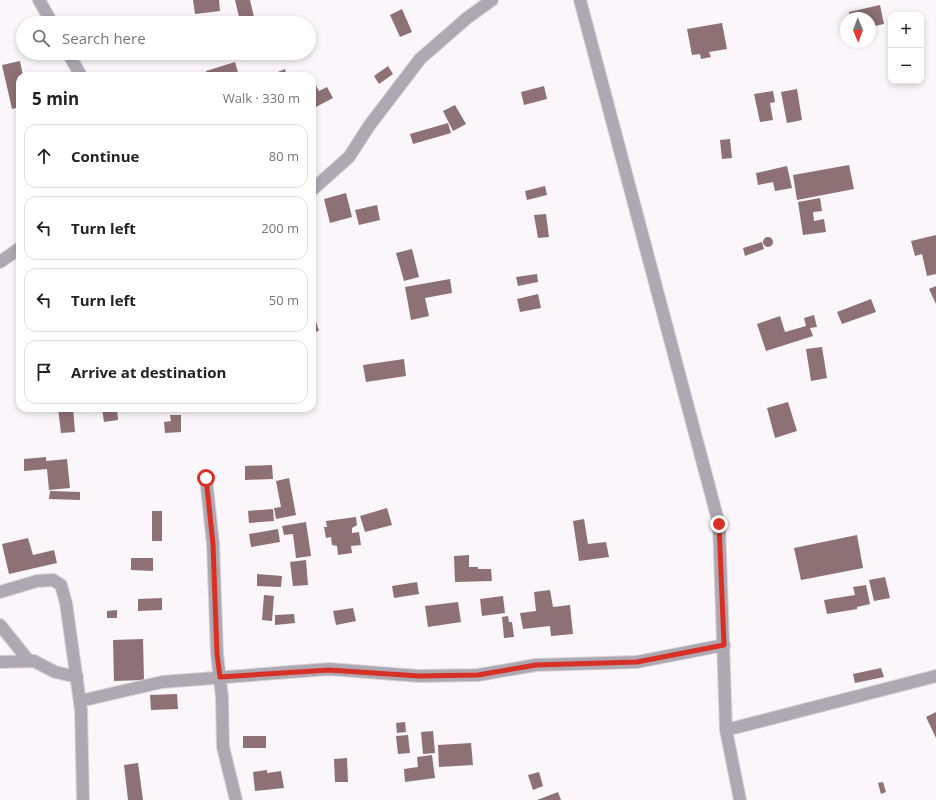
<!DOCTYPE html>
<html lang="en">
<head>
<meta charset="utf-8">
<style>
  :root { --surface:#fff; --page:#f2f2f2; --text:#222; --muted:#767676; --line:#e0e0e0 }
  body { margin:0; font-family:"Open Sans",sans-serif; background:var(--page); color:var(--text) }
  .controls { position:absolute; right:12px; top:12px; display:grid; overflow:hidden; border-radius:8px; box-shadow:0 2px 6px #0003 }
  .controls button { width:36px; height:36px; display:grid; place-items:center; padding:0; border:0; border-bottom:1px solid var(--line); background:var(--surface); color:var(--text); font:20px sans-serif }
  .compass { position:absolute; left:840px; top:12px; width:36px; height:36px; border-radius:50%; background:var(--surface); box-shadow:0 2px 6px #0003; rotate:179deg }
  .stop { position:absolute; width:12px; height:12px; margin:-9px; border:3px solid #d93025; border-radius:50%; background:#fff }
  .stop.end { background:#d93025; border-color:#fff; box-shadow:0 1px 4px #0008 }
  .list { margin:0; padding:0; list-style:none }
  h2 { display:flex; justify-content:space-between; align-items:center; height:52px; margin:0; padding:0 16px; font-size:17px }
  h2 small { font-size:13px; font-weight:400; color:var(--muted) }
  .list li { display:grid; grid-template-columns:26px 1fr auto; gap:12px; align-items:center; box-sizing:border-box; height:64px; margin:0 8px 8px; padding:0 8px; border:1px solid var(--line); border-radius:12px }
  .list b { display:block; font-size:15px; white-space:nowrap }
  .list em { font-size:13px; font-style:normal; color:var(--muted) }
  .icon { flex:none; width:22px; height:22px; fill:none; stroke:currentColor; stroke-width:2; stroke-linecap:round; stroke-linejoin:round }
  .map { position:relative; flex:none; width:936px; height:800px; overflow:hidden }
  .search { position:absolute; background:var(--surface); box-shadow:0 2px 6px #0003; left:16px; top:16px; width:300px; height:44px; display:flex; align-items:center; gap:10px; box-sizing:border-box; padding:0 14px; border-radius:22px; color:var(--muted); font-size:15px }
  .panel { position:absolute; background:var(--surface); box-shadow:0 2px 6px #0003; left:16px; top:72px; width:300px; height:340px; border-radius:12px }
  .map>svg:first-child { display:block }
</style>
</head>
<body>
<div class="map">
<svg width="936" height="800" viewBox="0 0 936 800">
  <rect width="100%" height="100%" fill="#fbf6f9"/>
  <path fill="#8d7174" d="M 193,0 L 219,0 L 220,11 L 195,14 Z
    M 235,0 L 250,0 L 254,17 L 240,21 Z
    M 880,5 L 884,24 L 870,27 L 870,18 L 850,18 L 849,12 Z
    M 402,9 L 412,32 L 400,37 L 390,15 Z
    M 722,23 L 727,49 L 709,52 L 711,57 L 701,59 L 700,54 L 692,55 L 687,29 Z
    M 20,61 L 23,76 L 20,76 L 20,107 L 12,109 L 2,65 Z
    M 235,62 L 239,76 L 207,76 L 206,71 Z
    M 388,66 L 393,74 L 379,84 L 374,76 Z
    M 285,69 L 287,76 L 274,76 L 273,74 Z
    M 312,79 L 319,91 L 327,87 L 333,98 L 312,109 Z
    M 544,86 L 547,99 L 524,105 L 521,92 Z
    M 797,89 L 802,120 L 787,123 L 781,92 Z
    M 773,91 L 775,102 L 770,103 L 773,120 L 760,122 L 754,94 Z
    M 455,105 L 466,124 L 453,131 L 443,111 Z
    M 448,123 L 451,133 L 413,144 L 410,134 Z
    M 730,139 L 732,158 L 722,159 L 720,140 Z
    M 849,165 L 854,189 L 797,200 L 793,175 Z
    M 787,166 L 792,188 L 775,191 L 773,182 L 758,185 L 756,173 Z
    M 545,186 L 547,195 L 527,200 L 525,191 Z
    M 346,193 L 352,217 L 330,223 L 324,199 Z
    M 820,198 L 822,211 L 813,212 L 814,221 L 824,219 L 826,232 L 803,235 L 798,202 Z
    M 377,205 L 380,220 L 359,225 L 355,210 Z
    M 546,214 L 549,237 L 538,238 L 534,215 Z
    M 936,235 L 936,274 L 927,276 L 922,254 L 915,256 L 911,241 Z
    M763 242a5 5 0 1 1 10 0a5 5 0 1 1-10 0Z
    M 762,242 L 764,249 L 745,256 L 743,248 Z
    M 412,249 L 419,277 L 404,281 L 396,253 Z
    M 537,274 L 538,282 L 518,286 L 516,277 Z
    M 450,279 L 452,293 L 425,298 L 429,316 L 411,320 L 405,287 Z
    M 936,286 L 936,304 L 929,289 Z
    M 538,294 L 541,308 L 520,312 L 517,299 Z
    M 871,299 L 876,312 L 842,324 L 837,312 Z
    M 814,315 L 817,327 L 810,328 L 813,336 L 766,351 L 757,324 L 780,316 L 785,332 L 806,326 L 804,318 Z
    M 315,318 L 319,331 L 312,333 L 312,319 Z
    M 822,347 L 827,378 L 811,381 L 806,349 Z
    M 404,359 L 406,376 L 366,382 L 363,365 Z
    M 788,402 L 797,431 L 775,438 L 767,408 Z
    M 58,408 L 73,408 L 75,432 L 61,433 Z
    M 102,408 L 117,408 L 118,420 L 104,422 Z
    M 170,415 L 181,415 L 181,432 L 165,433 L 164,422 L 171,421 Z
    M 46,457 L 46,461 L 67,459 L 70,488 L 49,490 L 47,469 L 24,471 L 24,459 Z
    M 272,465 L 273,479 L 245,480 L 245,466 Z
    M 289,478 L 296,515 L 276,519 L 274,508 L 281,507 L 276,481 Z
    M 50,491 L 80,492 L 80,500 L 49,499 Z
    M 387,508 L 392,525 L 365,532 L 360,516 Z
    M 273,509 L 274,521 L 249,523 L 248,511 Z
    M 152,511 L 162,511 L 162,541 L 152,541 Z
    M 356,517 L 357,525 L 352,528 L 352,533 L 359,532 L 361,545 L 351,546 L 352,553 L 338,555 L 337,546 L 332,545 L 331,537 L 326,538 L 324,527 L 327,527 L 326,521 Z
    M 584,519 L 588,544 L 606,542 L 609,557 L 579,561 L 573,521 Z
    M 306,522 L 311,556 L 296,558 L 293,534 L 284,535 L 282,526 Z
    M 278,529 L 280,542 L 251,547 L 249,534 Z
    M 857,535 L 863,568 L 801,580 L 794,548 Z
    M 28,538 L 33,555 L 54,550 L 57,563 L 9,574 L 2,544 Z
    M 469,555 L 469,567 L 478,567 L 478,569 L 491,569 L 492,581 L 455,582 L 454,556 Z
    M 131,558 L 153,558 L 153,571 L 131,570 Z
    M 306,560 L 308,585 L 293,586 L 290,562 Z
    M 257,574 L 282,576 L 281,587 L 257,586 Z
    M 885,577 L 890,598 L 874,601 L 869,580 Z
    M 417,582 L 419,594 L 394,598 L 392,586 Z
    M 866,585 L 870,604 L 857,607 L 857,609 L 827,614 L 824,600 L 855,595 L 853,587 Z
    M 550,590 L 553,607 L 570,605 L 573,634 L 551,636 L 550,626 L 523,629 L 520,613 L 536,611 L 534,592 Z
    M 264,595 L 274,596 L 272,621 L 262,620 Z
    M 503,596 L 505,613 L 482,616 L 480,599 Z
    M 162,598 L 162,610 L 138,611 L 138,599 Z
    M 458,602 L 461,622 L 428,627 L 425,606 Z
    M 353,608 L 356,621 L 336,625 L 333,611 Z
    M 117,610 L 117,618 L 107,618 L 107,611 Z
    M 294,614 L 295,623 L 275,625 L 275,615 Z
    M 508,616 L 509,622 L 512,622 L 514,637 L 504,638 L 502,617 Z
    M 143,639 L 144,680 L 114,681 L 113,640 Z
    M 881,668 L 884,677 L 855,683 L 853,674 Z
    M 177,694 L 178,709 L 151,710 L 150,695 Z
    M 936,712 L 936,738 L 926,717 Z
    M 405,722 L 406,732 L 397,733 L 396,723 Z
    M 433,731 L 435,753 L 423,754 L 421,732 Z
    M 408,735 L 410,753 L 398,754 L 396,736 Z
    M 243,736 L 266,736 L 266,748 L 243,748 Z
    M 471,743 L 473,765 L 439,767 L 438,745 Z
    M 432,755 L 435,778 L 405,782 L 404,769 L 418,767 L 417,757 Z
    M 347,758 L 348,782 L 335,782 L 334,759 Z
    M 138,763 L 143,800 L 128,800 L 124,765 Z
    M 267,770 L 267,773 L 281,771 L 284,788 L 255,791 L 253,772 Z
    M 539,772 L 543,786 L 533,790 L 528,775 Z
    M 883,782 L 886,792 L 881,794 L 878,783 Z
    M 558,792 L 561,800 L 537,800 Z"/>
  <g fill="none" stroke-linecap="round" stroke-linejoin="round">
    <defs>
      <path id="street" d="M 39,0 L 52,23
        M 580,0 L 719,524 L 726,730 L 740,800
        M 68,53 L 81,76
        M 312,190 L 349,157 L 369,126 L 420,59 L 467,18 L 492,0
        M 0,262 L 20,248
        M 206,478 L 213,544 L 217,654 L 222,697 L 223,747 L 236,800
        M 0,592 L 37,581 L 53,580 L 61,585 L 66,603 L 81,710 L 83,800
        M 0,625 L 29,661
        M 0,662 L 34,661 L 55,672 L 77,677
        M 80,701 L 162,682 L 329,669 L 419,676 L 478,675 L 536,665 L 637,662 L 724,645
        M 726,730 L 936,676"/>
    </defs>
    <use href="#street" stroke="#d9d3d6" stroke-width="14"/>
    <use href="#street" stroke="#aea8b2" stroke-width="12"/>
  </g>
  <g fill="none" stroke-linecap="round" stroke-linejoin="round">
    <path stroke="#d93025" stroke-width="5" d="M 206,478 L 213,544 L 217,654 L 220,677 L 329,670 L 419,676 L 478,675 L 536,665 L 637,662 L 724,645 L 719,524"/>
  </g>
</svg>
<div class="controls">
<button>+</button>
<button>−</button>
</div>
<svg class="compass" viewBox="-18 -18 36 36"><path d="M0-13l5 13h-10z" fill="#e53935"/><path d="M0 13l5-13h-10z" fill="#767676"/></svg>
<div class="stop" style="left:206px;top:478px"></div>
<div class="stop end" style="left:719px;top:524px"></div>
<div class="search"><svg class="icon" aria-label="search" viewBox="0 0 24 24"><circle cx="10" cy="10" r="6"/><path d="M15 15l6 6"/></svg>Search here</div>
<section class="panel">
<h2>5 min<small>Walk · 330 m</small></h2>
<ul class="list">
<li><svg class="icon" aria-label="ahead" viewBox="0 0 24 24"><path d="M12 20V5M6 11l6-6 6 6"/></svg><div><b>Continue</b></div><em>80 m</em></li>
<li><svg class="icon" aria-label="left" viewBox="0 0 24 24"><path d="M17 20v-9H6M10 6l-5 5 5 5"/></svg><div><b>Turn left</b></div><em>200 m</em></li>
<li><svg class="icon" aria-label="left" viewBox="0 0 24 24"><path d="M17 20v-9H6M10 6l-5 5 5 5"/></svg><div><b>Turn left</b></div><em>50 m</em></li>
<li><svg class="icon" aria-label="arrive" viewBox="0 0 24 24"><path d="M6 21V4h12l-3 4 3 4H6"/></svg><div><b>Arrive at destination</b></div></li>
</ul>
</section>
</div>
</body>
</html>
